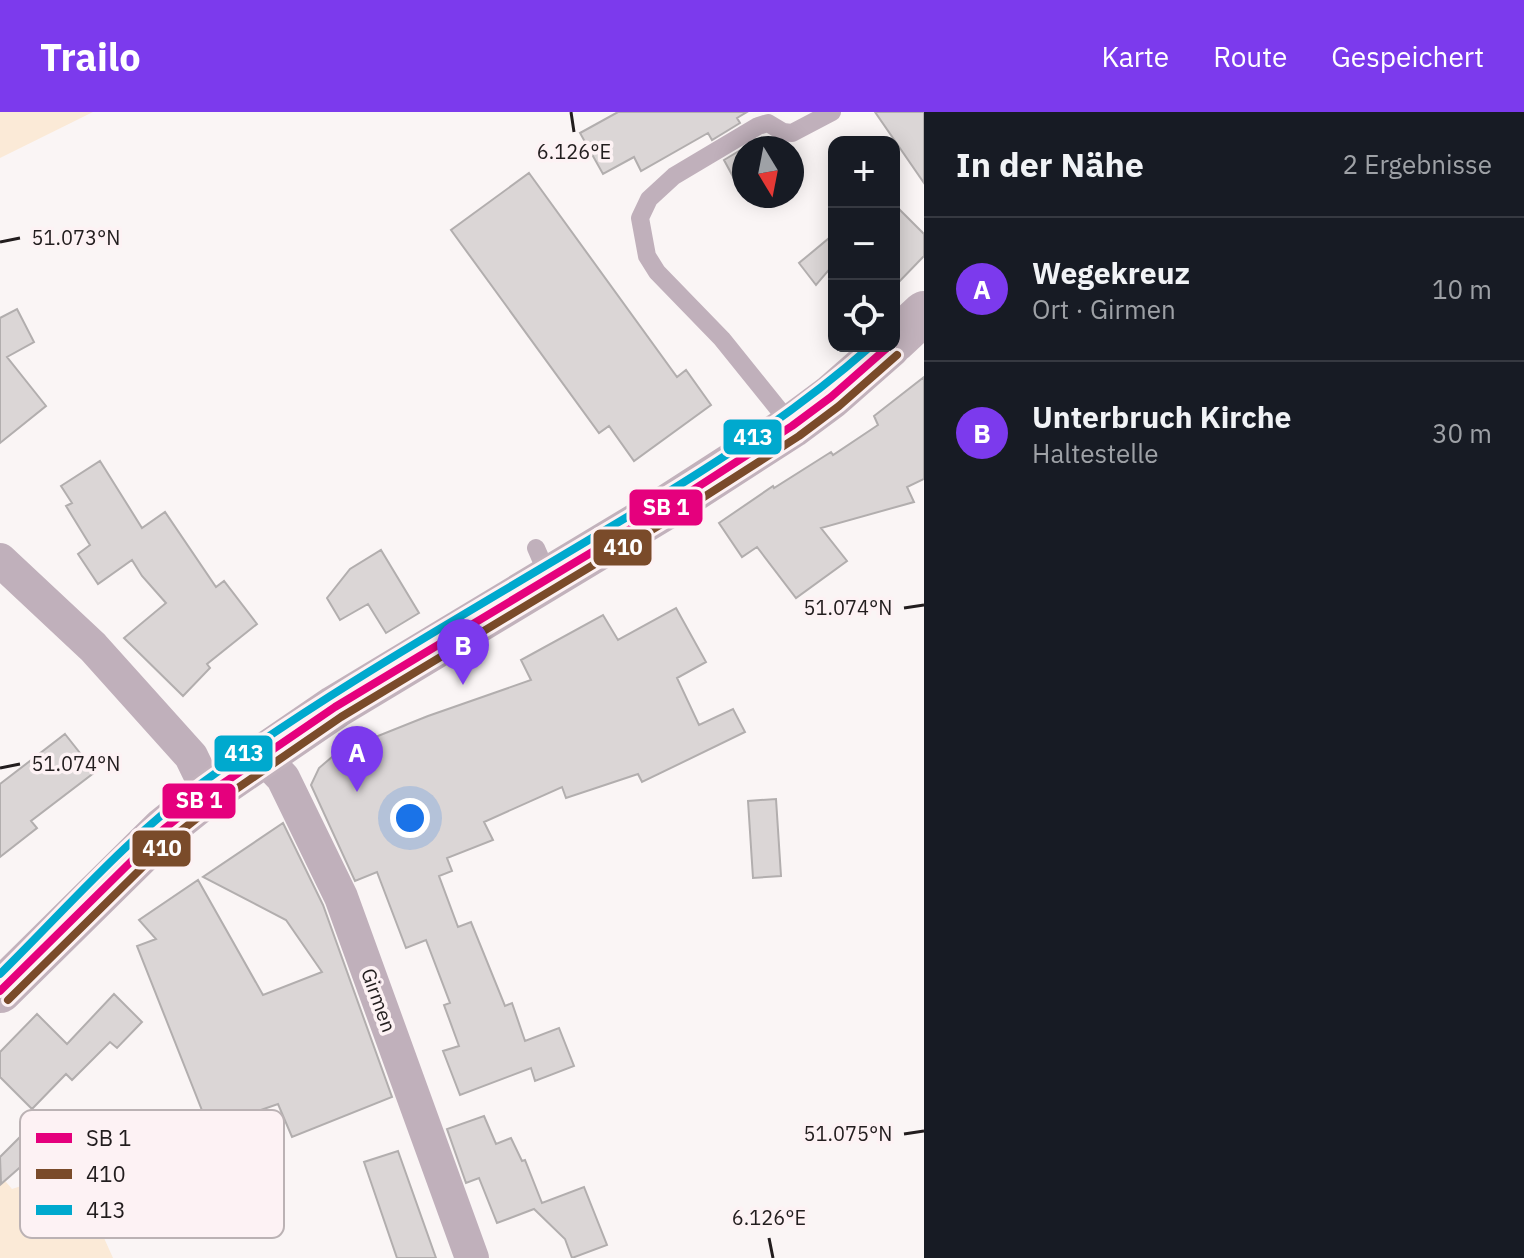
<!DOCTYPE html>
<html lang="de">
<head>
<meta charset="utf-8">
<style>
  :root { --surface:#171b24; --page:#20242c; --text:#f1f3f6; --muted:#9ea1a6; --line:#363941; --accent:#7c3aed }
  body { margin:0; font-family:"IBM Plex Sans",sans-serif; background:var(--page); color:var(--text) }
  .controls { position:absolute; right:24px; top:24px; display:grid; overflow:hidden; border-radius:16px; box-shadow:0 4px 20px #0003 }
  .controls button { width:72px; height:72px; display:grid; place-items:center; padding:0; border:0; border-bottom:2px solid var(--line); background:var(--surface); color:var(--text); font:40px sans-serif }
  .compass { position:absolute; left:732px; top:24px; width:72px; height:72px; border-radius:50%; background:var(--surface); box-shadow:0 4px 20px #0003; rotate:170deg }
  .you { position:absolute; left:410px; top:706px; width:28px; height:28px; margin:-20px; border:6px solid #fff; border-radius:50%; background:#1a73e8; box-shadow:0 0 0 12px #1a73e833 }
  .badge { display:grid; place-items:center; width:52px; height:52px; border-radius:50%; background:var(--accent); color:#fff; font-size:26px; font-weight:700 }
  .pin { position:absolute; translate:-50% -66px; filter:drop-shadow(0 2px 4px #0008) }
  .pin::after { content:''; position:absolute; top:42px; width:28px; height:24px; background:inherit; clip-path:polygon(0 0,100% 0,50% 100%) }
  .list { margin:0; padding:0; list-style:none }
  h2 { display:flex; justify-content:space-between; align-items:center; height:104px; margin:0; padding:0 32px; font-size:34px }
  h2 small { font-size:26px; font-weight:400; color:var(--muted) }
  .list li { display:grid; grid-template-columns:52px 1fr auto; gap:24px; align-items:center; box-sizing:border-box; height:144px; padding:0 32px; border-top:2px solid var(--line) }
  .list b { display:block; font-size:30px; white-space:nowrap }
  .list p { margin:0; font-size:26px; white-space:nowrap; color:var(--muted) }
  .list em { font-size:26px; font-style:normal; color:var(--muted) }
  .icon { flex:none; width:44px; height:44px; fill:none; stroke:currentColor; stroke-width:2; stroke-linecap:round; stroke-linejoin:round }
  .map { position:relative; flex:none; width:924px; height:1146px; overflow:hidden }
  header { display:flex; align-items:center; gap:48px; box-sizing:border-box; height:112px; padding:0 40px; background:var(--accent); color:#fff }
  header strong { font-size:38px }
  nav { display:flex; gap:44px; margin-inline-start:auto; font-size:28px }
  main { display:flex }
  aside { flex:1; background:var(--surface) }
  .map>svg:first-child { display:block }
</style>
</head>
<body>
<header>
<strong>Trailo</strong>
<nav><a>Karte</a><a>Route</a><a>Gespeichert</a></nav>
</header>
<main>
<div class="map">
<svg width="924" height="1146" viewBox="0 0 924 1146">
  <rect width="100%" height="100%" fill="#faf5f5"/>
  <path fill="#fbead7" d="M 0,0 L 93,0 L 0,46 Z
    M 73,1057 L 113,1146 L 0,1146 L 0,1063 L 12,1077 Z"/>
  <path fill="#dbd6d6" stroke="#b2aeae" stroke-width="2" d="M 618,0 L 747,0 L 737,6 L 740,11 L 712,28 L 708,21 L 641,59 L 634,45 L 603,62 L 580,21 Z
    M 875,0 L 924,0 L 924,71 Z
    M 744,36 L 744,85 L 724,48 Z
    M 529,61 L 677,265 L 686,258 L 711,293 L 634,349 L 609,314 L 599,321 L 451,118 Z
    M 894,92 L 924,122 L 924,144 L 894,175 Z
    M 834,122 L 834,152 L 816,173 L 799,151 Z
    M 17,197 L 34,230 L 7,245 L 46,294 L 0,331 L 0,206 Z
    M 924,265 L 924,367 L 907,375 L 914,390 L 821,416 L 847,449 L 796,486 L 757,435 L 742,445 L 719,411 L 773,374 L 774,376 L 831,340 L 833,343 L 878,313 L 874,304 Z
    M 100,349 L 142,416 L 165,400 L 216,475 L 224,469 L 257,512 L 207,552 L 210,556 L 183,584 L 124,526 L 166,491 L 142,464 L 132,448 L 98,472 L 78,442 L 90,433 L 66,394 L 72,391 L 61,374 Z
    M 381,438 L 419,501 L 386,521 L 368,492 L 340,508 L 327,486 L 350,457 Z
    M 676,496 L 706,550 L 677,566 L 699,613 L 733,597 L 745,620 L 642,670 L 638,662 L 566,686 L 562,675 L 484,710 L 493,728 L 447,746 L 452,759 L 439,764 L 458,815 L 471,810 L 505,894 L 512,891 L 525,929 L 559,916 L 574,954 L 535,969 L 531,956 L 460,983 L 443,939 L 459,934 L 444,893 L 450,891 L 426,828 L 406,836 L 377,760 L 355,769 L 311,673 L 319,656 L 359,622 L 363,630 L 428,604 L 531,568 L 521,548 L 603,503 L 618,528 Z
    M 65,622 L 95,660 L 31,709 L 37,716 L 0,745 L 0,672 Z
    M 776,687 L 781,764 L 753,766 L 748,689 Z
    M 283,711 L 323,793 L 392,985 L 292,1025 L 278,992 L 209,1016 L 137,834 L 156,827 L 139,808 L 198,768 L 263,883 L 322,860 L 286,808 L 203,765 Z
    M 114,882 L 142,910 L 117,936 L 110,930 L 72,968 L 66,962 L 32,997 L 0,965 L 0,940 L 37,902 L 67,932 Z
    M 484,1004 L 496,1032 L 511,1026 L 522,1049 L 525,1048 L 542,1091 L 584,1075 L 607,1133 L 572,1146 L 565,1127 L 534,1097 L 497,1111 L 479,1066 L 466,1071 L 447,1017 Z
    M 40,1005 L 58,1022 L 1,1072 L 0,1045 Z
    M 398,1039 L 436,1146 L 397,1146 L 364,1050 Z"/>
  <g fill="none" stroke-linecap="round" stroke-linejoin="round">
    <path stroke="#c0b0bb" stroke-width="18" d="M 792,314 L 722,227 L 657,160 L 647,144 L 640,106 L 649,87 L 674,64 L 758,14 L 768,11 L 783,20 L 792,21 L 832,0
      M 536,436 L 549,466"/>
    <path stroke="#c0b0bb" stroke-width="34" d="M 0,448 L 93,535 L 191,644 L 209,681
      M 261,643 L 283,666 L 341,785 L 472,1146"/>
    <path stroke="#c2b2bc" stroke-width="44" d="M 894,229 L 924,201
      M 0,879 L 164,717 L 209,681 L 335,595 L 662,398 L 792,314 L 831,285 L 889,234"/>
    <defs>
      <path id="bus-1" d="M 0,879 L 164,717 L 209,681 L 335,595 L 662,398 L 792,314 L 831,285 L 889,234"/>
      <path id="bus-2" d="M 8,888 L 172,726 L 216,691 L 341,605 L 668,408 L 799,324 L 839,294 L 897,243"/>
      <path id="bus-3" d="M 0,862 C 65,798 128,725 202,671 C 328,579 464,503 597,423 C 693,366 787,308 871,234"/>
    </defs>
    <use href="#bus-1" stroke="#fdf2f4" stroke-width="14"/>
    <use href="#bus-2" stroke="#fdf2f4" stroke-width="14"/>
    <use href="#bus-3" stroke="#fdf2f4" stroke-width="14"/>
    <use href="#bus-1" stroke="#e5007d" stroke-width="8"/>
    <use href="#bus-2" stroke="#7a4b2a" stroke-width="8"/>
    <use href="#bus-3" stroke="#00a9ce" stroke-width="8"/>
  </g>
  <path fill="none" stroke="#221d1e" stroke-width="3" d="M 571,0 L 574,20M 0,130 L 20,126M 904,496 L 924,493M 0,656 L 20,652M 904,1022 L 924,1019M 769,1126 L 773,1146"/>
  <g text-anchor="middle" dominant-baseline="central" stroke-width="7" stroke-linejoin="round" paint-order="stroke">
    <g font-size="20" fill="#221d1e" stroke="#fdf2f4">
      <text transform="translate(379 888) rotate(70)">Girmen</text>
    </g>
  </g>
  <rect x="20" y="998" width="264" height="128" rx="12" fill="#fdf2f4" stroke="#bbb2b4" stroke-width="2"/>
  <rect x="36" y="1021" width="36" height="10" fill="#e5007d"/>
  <rect x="36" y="1057" width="36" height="10" fill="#7a4b2a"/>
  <rect x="36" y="1093" width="36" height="10" fill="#00a9ce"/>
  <g font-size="22" fill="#221d1e">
    <text x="86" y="1034">SB 1</text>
    <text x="86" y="1070">410</text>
    <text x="86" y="1106">413</text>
  </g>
  <g font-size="20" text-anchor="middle" fill="#221d1e" stroke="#fdf2f4" stroke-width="7" stroke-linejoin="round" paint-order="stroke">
    <text x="574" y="47">6.126°E</text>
    <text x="76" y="133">51.073°N</text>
    <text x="848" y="503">51.074°N</text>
    <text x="76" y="659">51.074°N</text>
    <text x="848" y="1029">51.075°N</text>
    <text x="769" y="1113">6.126°E</text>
  </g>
  <g stroke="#fdf2f4" stroke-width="3">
    <rect x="722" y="306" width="61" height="38" rx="8" fill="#00a9ce"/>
    <rect x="628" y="376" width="76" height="39" rx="8" fill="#e5007d"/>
    <rect x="592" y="416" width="61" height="39" rx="8" fill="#7a4b2a"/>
    <rect x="213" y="622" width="61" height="39" rx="8" fill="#00a9ce"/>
    <rect x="161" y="670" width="76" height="38" rx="8" fill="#e5007d"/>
    <rect x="131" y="717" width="61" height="39" rx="8" fill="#7a4b2a"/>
  </g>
  <g font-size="22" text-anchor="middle" font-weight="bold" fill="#fff">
    <text x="753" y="333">413</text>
    <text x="666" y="403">SB 1</text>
    <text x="623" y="443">410</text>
    <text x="244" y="649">413</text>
    <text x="199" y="696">SB 1</text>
    <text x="162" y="744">410</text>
  </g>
</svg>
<div class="controls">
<button>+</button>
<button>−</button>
<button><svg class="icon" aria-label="locate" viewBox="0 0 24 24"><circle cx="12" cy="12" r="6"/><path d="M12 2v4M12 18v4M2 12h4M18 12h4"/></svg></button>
</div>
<svg class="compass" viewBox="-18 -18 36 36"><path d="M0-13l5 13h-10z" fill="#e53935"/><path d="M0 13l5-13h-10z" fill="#9ea1a6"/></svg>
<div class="you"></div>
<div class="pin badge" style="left:357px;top:680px">A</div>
<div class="pin badge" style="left:463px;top:573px">B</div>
</div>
<aside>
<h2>In der Nähe<small>2 Ergebnisse</small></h2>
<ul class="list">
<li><span class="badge">A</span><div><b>Wegekreuz</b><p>Ort · Girmen</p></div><em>10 m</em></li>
<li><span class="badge">B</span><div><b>Unterbruch Kirche</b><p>Haltestelle</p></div><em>30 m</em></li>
</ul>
</aside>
</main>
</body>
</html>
